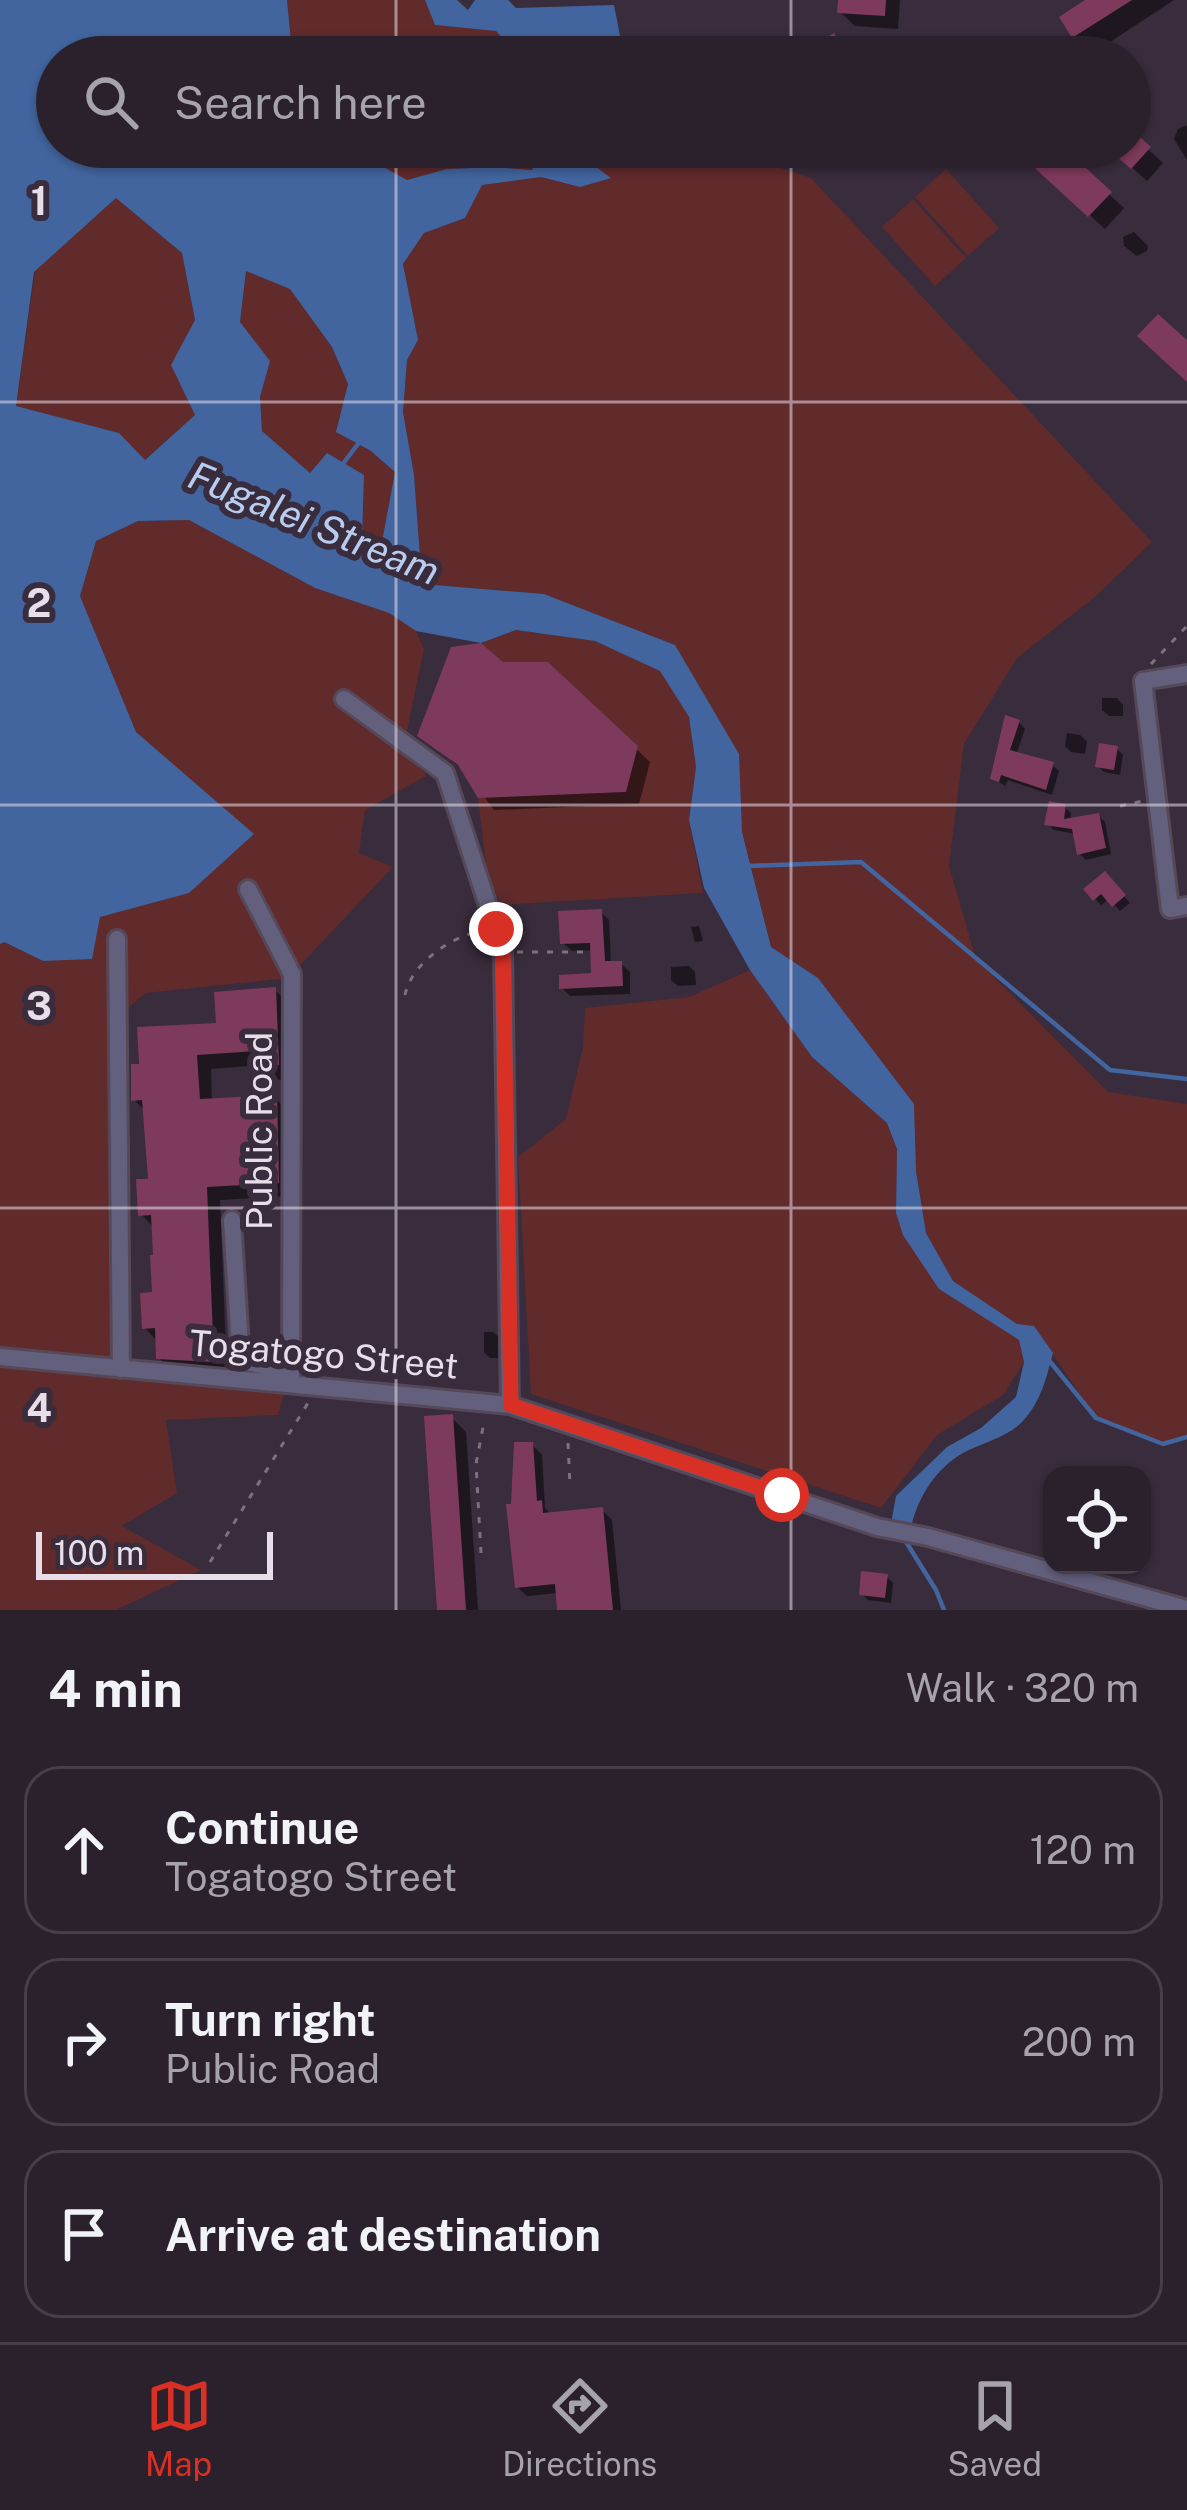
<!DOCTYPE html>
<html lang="en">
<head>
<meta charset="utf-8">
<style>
  :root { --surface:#2b212d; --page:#372e39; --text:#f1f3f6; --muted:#a6a3aa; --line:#473e49; --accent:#d93025 }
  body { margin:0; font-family:"Public Sans",sans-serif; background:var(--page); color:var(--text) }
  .controls { position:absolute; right:36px; bottom:36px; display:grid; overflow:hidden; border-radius:24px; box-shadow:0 3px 9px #0004 }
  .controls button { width:108px; height:108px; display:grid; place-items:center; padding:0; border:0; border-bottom:3px solid var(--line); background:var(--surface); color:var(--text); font:60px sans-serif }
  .scale { position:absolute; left:36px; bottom:30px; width:237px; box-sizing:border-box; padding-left:12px; border:6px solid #e7dee9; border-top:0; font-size:33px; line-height:42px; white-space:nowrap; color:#e7dee9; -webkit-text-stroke:9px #392c3c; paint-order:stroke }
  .stop { position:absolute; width:36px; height:36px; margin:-27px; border:9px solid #d93025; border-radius:50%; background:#fff }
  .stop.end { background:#d93025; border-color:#fff; box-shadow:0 3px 12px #0008 }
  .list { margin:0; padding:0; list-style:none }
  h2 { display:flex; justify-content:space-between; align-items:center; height:156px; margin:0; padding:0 48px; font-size:51px }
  h2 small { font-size:39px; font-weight:400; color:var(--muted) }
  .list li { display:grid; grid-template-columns:78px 1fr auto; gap:36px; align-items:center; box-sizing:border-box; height:168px; margin:0 24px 24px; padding:0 24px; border:3px solid var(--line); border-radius:36px }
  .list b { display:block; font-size:45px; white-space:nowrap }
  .list p { margin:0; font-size:39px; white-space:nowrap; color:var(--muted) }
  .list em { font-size:39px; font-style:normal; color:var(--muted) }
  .icon { flex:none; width:66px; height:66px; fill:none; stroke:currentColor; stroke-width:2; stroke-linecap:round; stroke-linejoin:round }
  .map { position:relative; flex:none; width:1187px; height:1610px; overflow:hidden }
  .search { position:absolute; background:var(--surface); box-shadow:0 3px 9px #0004; left:36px; right:36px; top:36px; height:132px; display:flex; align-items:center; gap:30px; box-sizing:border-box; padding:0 42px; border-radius:66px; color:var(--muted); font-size:45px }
  .sheet { height:732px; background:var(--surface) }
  nav { display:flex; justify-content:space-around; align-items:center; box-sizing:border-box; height:168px; border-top:3px solid var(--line); background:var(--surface); font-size:33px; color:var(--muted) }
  nav a { display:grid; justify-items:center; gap:6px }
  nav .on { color:var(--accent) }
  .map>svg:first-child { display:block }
</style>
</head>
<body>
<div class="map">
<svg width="1187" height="1610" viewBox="0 0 1187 1610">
  <rect width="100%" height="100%" fill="#392c3c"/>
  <path fill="#612a2b" d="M 287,0 L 425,0 L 435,25 L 496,31 L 519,57 L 298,57 L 292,52 Z
    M 367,147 L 746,147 L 757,160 L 811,178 L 1152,542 L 1095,597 L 1017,658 L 964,744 L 949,866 L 976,959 L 1108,1092 L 1187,1104 L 1187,1437 L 1163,1444 L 1096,1418 L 1034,1326 L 1017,1325 L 953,1281 L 926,1233 L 916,1171 L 818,978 L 771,947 L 742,832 L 675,645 L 544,594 L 422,584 L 414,475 L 403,412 L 407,360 L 418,340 L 403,264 L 424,233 L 465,218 L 482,185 L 541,177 L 580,187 L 557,166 L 532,170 L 506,168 L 500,150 L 485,151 L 473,168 L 447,169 L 406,180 L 371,160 Z
    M 946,169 L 999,228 L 968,256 L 915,197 Z
    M 116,198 L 182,253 L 195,320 L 172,365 L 196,415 L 144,460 L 119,433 L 16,407 L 35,271 Z
    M 913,199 L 966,258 L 935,286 L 882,227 Z
    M 246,271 L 290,288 L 332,347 L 348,384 L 336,432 L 371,451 L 395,472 L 380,553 L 362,539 L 311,474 L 262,431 L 260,397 L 269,361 L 240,322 Z
    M 189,520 L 315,588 L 389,613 L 416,631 L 424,649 L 406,736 L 426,776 L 365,810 L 359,853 L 393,867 L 288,978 L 146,993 L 123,1012 L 125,1365 L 288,1379 L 278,1415 L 166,1420 L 177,1493 L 122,1526 L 201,1570 L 116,1610 L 0,1610 L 0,944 L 3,942 L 43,961 L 99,917 L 254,835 L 136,732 L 80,596 L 96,541 L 138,521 Z
    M 516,630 L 595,641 L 660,670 L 689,717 L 696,767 L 689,820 L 703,893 L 501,905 L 487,874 L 478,798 L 626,792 L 638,746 L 548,662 L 503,662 L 481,643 Z
    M 750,970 L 812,1057 L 887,1123 L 897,1149 L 896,1213 L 939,1289 L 1019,1339 L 1024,1362 L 1003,1395 L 937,1435 L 881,1508 L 531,1394 L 518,1157 L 566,1119 L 583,1047 L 585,1008 L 689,997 Z"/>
  <path fill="#42659f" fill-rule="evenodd" d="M 0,0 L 287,0 L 292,52 L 298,57 L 57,57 L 57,147 L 367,147 L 371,160 L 407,180 L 447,169 L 473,168 L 485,151 L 501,150 L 506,168 L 532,170 L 541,154 L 557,165 L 568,155 L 585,159 L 611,178 L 580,187 L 541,177 L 482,185 L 465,218 L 424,233 L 403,264 L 418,340 L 407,360 L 403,412 L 414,475 L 422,584 L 544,594 L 675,645 L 739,754 L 742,832 L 771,947 L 818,978 L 914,1104 L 916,1171 L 926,1233 L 953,1281 L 1017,1324 L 1034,1326 L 1053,1353 C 1046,1379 1041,1402 1022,1422 C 1006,1438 983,1442 963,1453 C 932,1471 914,1504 909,1538 L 889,1535 L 896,1496 L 947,1447 L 981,1428 L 1016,1397 L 1024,1362 L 1019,1340 L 939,1289 L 903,1235 L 896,1213 L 897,1149 L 887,1123 L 812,1057 L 750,970 L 704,888 L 689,820 L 696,767 L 689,717 L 660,671 L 595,641 L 516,630 L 481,643 L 416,631 L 389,613 L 315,588 L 189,520 L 138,521 L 96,541 L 80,596 L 136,732 L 254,834 L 189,893 L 100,917 L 92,959 L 43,961 L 4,942 L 0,944 ZM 116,198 L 182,253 L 195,320 L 171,365 L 195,415 L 145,460 L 119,433 L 16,406 L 34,272 ZM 246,271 L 290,289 L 332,347 L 348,384 L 336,432 L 371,451 L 395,472 L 380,552 L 362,538 L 364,475 L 327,453 L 310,473 L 262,431 L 260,397 L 270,361 L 240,322 Z
    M 425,0 L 457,0 L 468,10 L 475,0 L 508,0 L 516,8 L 614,5 L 623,51 L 621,57 L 519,57 L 496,31 L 435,25 Z"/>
  <path fill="#0007" d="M 841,0 L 900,0 L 898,29 L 855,26 L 840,12 Z
    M 1088,0 L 1174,0 L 1092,54 L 1074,36 Z
    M 1187,125 L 1187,160 L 1174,139 L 1178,129 Z
    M 1130,132 L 1163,163 L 1147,181 L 1109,147 L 1130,147 Z
    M 1015,147 L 1058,147 L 1124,208 L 1105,229 Z
    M 1134,232 L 1148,246 L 1147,251 L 1137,256 L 1124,246 L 1123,237 Z
    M 502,665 L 547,665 L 650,762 L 639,804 L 494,810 L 465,771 L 420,736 Z
    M 1102,698 L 1117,698 L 1123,705 L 1123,716 L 1109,716 L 1102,710 Z
    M 1019,722 L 1025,729 L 1016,755 L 1052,765 L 1059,771 L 1052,795 L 1008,780 L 1005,786 L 993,778 Z
    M 1067,733 L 1080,735 L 1087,741 L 1085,754 L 1071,752 L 1065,746 Z
    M 1117,749 L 1123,755 L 1120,775 L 1104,772 L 1098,766 Z
    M 1065,807 L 1071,813 L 1070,821 L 1098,816 L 1105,822 L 1111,854 L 1086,860 L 1079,853 L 1075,834 L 1054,830 L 1048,824 Z
    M 1105,875 L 1130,903 L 1120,911 L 1109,899 L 1101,905 L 1087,890 Z
    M 601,912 L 609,920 L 611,964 L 621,964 L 630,972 L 630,994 L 570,996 L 562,988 L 594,976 L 593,950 L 572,951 L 563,943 Z
    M 699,926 L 703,941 L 695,942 L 691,927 Z
    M 689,966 L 695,972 L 696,985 L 678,986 L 671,980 L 671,967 Z
    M 275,990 L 290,1005 L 292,1079 L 276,1080 L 261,1065 L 211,1069 L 212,1102 L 275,1098 L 290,1113 L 292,1196 L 220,1200 L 227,1375 L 174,1372 L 159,1358 L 158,1342 L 145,1328 L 155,1295 L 156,1258 L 154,1228 L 141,1214 L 151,1181 L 146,1111 L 134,1100 L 219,1025 Z
    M 484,1332 L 493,1332 L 500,1338 L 501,1358 L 490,1358 L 484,1352 Z
    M 451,1417 L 466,1432 L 478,1610 L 440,1610 Z
    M 532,1445 L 542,1455 L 545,1508 L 552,1515 L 602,1510 L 612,1520 L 621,1610 L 560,1610 L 559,1593 L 527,1596 L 517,1587 L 513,1506 Z
    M 887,1577 L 893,1583 L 891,1603 L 868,1600 L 862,1594 Z"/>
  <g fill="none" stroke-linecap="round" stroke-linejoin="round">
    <path stroke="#42659f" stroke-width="4.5" d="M 593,170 L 620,147
      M 342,465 L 361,440
      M 746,866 L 861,862 L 1110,1070 L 1187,1079
      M 1047,1358 L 1096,1418 L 1163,1444 L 1187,1437
      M 903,1537 L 936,1590 L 944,1610"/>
  </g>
  <path fill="#7e3a5c" d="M 838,0 L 886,0 L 885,16 L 837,13 Z
    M 1085,0 L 1132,0 L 1072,38 L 1059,17 Z
    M 834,33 L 849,57 L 796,57 Z
    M 1130,128 L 1151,147 L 1131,169 L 1106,147 L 1130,147 Z
    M 1012,147 L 1063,147 L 1112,192 L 1088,217 Z
    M 1158,314 L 1187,340 L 1187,382 L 1137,336 Z
    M 481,643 L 503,662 L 548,662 L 638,746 L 626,792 L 478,798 L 458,765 L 417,736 L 451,647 Z
    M 1005,715 L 1020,720 L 1010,750 L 1054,762 L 1046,790 L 1001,775 L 999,782 L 990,779 Z
    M 1099,743 L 1118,746 L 1114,770 L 1095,767 Z
    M 1049,801 L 1066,804 L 1064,819 L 1099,813 L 1106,848 L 1077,855 L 1072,829 L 1044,825 Z
    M 1105,871 L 1126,895 L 1112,907 L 1101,894 L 1093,901 L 1083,889 Z
    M 602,909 L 605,961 L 622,961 L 623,986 L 559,989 L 559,975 L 591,973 L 590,943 L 560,944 L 558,911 Z
    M 276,987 L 279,1065 L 258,1067 L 257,1051 L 197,1055 L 200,1099 L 277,1095 L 279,1183 L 207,1187 L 214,1362 L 156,1359 L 155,1328 L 142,1329 L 140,1293 L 152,1292 L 150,1255 L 153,1255 L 151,1215 L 138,1216 L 136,1179 L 148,1179 L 142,1100 L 131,1101 L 131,1064 L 139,1064 L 137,1027 L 216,1023 L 214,992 Z
    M 453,1414 L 466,1610 L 437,1610 L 424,1416 Z
    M 514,1442 L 533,1442 L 537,1501 L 542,1500 L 543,1513 L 603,1507 L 613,1610 L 557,1610 L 555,1584 L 515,1588 L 506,1504 L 511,1504 Z
    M 861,1571 L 888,1574 L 885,1598 L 859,1595 Z"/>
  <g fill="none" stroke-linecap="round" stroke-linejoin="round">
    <defs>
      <path id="minor" d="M 1187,674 L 1143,681 L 1170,909 L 1187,906
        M 344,699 L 445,773 L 503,952 L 510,1405
        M 248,889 L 292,974 L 291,1384
        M 117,939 L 121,1369
        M 232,1220 L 241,1361 L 292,1371
        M 0,1357 L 510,1405 L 877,1527 L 928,1537 L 1187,1609"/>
    </defs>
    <use href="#minor" stroke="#554858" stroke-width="22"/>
    <path stroke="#7c717f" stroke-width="3" stroke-dasharray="6 9" stroke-linecap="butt" d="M 1151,664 L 1187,626
      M 1120,806 L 1142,801
      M 517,952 L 584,952
      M 405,995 C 411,964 451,936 482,931
      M 568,1443 L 570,1486
      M 481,1553 L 476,1464 L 484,1422
      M 210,1562 L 308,1403"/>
    <use href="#minor" stroke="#63607d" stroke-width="16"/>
  </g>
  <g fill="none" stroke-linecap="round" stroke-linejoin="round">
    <path stroke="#d93025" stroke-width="15" d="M 496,929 L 503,952 L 511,1405 L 782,1495"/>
  </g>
  <path fill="none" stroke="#e7dee9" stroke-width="3" stroke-opacity="0.55" d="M 396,0 L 396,57M 791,0 L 791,57M 396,147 L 396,1610M 791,147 L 791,1610M 0,402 L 1187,402M 0,805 L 1187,805M 0,1208 L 1187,1208"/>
  <g text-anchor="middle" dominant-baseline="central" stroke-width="12" stroke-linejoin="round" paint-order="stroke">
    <g font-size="36" fill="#e7dee9" stroke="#392c3c">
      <text transform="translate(259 1131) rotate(-90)">Public Road</text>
      <text transform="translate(324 1354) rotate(5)">Togatogo Street</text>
    </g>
    <g font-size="39" font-style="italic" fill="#b8ccef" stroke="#392c3c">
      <text transform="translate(314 523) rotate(22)">Fugalei Stream</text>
    </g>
  </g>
  <g font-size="39" text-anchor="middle" font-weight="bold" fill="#e7dee9" stroke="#392c3c" stroke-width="12" stroke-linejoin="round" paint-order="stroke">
    <text x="39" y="215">1</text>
    <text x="39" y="617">2</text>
    <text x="39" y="1020">3</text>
    <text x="39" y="1422">4</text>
  </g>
</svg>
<div class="controls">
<button><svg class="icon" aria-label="locate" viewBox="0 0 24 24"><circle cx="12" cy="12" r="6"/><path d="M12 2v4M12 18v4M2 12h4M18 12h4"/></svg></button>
</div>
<div class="scale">100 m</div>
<div class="stop" style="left:782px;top:1495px"></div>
<div class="stop end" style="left:496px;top:929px"></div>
<div class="search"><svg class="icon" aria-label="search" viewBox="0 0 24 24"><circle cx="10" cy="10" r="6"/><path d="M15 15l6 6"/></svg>Search here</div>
</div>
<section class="sheet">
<h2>4 min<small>Walk · 320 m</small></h2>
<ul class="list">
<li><svg class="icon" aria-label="ahead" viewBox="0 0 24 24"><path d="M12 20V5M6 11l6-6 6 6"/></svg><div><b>Continue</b><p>Togatogo Street</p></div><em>120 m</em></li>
<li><svg class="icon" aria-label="right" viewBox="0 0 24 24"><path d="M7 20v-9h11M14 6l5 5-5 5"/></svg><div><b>Turn right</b><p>Public Road</p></div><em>200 m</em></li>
<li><svg class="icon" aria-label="arrive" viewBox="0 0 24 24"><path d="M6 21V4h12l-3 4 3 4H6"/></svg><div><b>Arrive at destination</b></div></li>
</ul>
</section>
<nav>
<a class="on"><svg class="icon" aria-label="map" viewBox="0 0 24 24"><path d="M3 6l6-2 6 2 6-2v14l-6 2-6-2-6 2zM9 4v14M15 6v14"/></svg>Map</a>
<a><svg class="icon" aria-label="directions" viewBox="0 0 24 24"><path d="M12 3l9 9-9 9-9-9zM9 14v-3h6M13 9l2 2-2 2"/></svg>Directions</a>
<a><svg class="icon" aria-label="saved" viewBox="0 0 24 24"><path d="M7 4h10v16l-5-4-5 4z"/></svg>Saved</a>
</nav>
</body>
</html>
